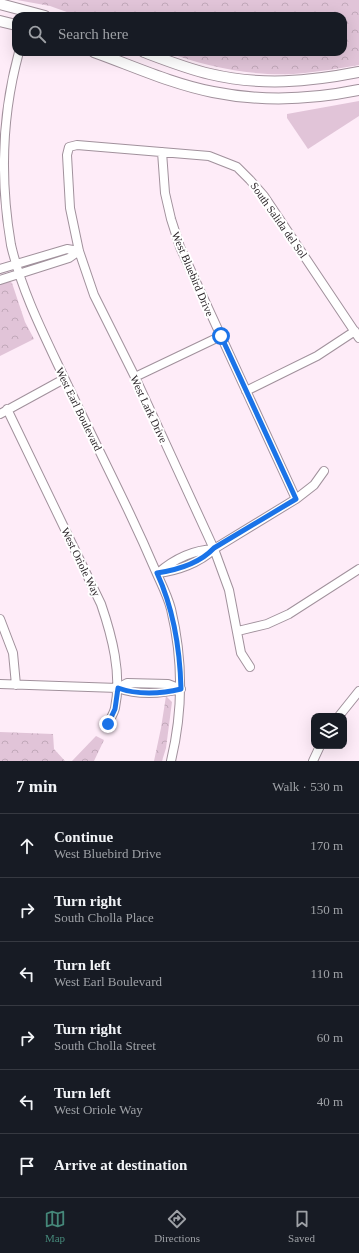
<!DOCTYPE html>
<html lang="en">
<head>
<meta charset="utf-8">
<style>
  :root { --surface:#171b24; --page:#20242c; --text:#f1f3f6; --muted:#9ea1a6; --line:#363941; --accent:#458779 }
  body { margin:0; font-family:Georgia,serif; background:var(--page); color:var(--text) }
  .controls { position:absolute; right:12px; bottom:12px; display:grid; overflow:hidden; border-radius:8px; box-shadow:0 4px 16px #0002 }
  .controls button { width:36px; height:36px; display:grid; place-items:center; padding:0; border:0; border-bottom:1px solid var(--line); background:var(--surface); color:var(--text); font:20px sans-serif }
  .stop { position:absolute; width:12px; height:12px; margin:-9px; border:3px solid #1a73e8; border-radius:50%; background:#fff }
  .stop.end { background:#1a73e8; border-color:#fff; box-shadow:0 1px 4px #0008 }
  .list { margin:0; padding:0; list-style:none }
  h2 { display:flex; justify-content:space-between; align-items:center; height:52px; margin:0; padding:0 16px; font-size:17px }
  h2 small { font-size:13px; font-weight:400; color:var(--muted) }
  .list li { display:grid; grid-template-columns:26px 1fr auto; gap:12px; align-items:center; box-sizing:border-box; height:64px; padding:0 16px; border-top:1px solid var(--line) }
  .list b { display:block; font-size:15px; white-space:nowrap }
  .list p { margin:0; font-size:13px; white-space:nowrap; color:var(--muted) }
  .list em { font-size:13px; font-style:normal; color:var(--muted) }
  .icon { flex:none; width:22px; height:22px; fill:none; stroke:currentColor; stroke-width:2; stroke-linecap:round; stroke-linejoin:round }
  .map { position:relative; flex:none; width:359px; height:761px; overflow:hidden }
  .search { position:absolute; background:var(--surface); box-shadow:0 4px 16px #0002; left:12px; right:12px; top:12px; height:44px; display:flex; align-items:center; gap:10px; box-sizing:border-box; padding:0 14px; border-radius:12px; color:var(--muted); font-size:15px }
  .sheet { height:436px; background:var(--surface) }
  nav { display:flex; justify-content:space-around; align-items:center; box-sizing:border-box; height:56px; border-top:1px solid var(--line); background:var(--surface); font-size:11px; color:var(--muted) }
  nav a { display:grid; justify-items:center; gap:2px }
  nav .on { color:var(--accent) }
  .map>svg:first-child { display:block }
</style>
</head>
<body>
<div class="map">
<svg width="359" height="761" viewBox="0 0 359 761">
  <defs>
    <pattern id="park-crowns" width="20" height="18" patternUnits="userSpaceOnUse"><rect width="20" height="18" fill="#e1c4d8"/><path d="M2 6a3 3 0 1 1 6 0M12 15a3 3 0 1 1 6 0" fill="none" stroke="#c1a8b9"/></pattern>
  </defs>
  <rect width="100%" height="100%" fill="#feecf8"/>
  <path fill="#e1c4d8" d="M 359,101 L 359,116 L 308,149 L 287,118 L 287,114 Z"/>
  <path fill="url(#park-crowns)" d="M 17,0 L 359,0 L 359,65 C 341,68 323,71 305,73 C 261,78 208,68 167,52 L 343,52 L 343,16 L 78,16 L 50,6 Z
    M 8,280 L 12,283 L 25,322 L 34,339 L 0,356 L 0,282 Z
    M 166,696 L 172,702 L 166,748 L 162,761 L 154,761 L 161,728 Z
    M 0,732 L 53,734 L 54,749 L 65,761 L 0,761 Z
    M 96,736 L 104,740 L 94,761 L 72,761 Z"/>
  <g fill="none" stroke-linecap="round" stroke-linejoin="round">
    <defs>
      <path id="minor" d="M 19,52 C 2,114 0,181 11,245 C 21,288 40,327 59,367 C 82,416 106,464 129,512 C 139,533 148,553 157,574 C 162,585 168,597 171,609 C 183,659 183,711 171,761
        M 162,152 L 165,193 L 171,219 L 180,247 L 296,499
        M 0,269 L 67,249 L 79,251
        M 0,280 L 69,258 L 79,251
        M 135,377 L 221,336
        M 246,391 L 317,356 L 355,331
        M 7,409 L 101,604 C 112,636 122,674 115,708 C 114,713 110,719 108,724
        M 0,414 L 64,379
        M 157,573 C 177,571 199,563 214,549 L 296,499 L 314,485 L 324,471
        M 158,573 C 173,560 193,550 214,549
        M 0,619 L 13,653 L 16,685
        M 238,631 L 267,624 L 289,614 L 359,569
        M 250,667 L 241,653 L 229,590 L 214,549 L 135,377 L 94,295 L 79,251 L 70,208 L 67,155 L 69,147 L 77,145 L 209,156 L 237,167 L 250,180 L 264,196 L 359,338
        M 0,684 L 118,688 C 137,695 161,694 181,689
        M 118,688 L 127,683 L 168,684 L 181,689
        M 339,716 L 359,691
        M 313,761 L 320,746"/>
      <path id="major" d="M 0,4 L 45,16
        M 0,21 L 16,25
        M 94,52 C 133,66 172,84 213,92 C 262,102 310,100 359,90
        M 144,52 C 165,60 188,69 210,74 C 260,86 309,82 359,72"/>
    </defs>
    <use href="#minor" stroke="#a1919c" stroke-width="10"/>
    <use href="#major" stroke="#a1919c" stroke-width="12"/>
    <use href="#minor" stroke="#fff" stroke-width="8"/>
    <use href="#major" stroke="#fff" stroke-width="10"/>
  </g>
  <g fill="none" stroke-linecap="round" stroke-linejoin="round">
    <path stroke="#1a73e8" stroke-width="5" d="M 108,724 L 115,709 L 118,688 C 137,695 161,694 181,689 C 180,649 174,610 157,573 C 177,570 200,563 214,548 L 296,499 L 221,336"/>
  </g>
  <g text-anchor="middle" dominant-baseline="central" stroke-width="4" stroke-linejoin="round" paint-order="stroke">
    <g font-size="11" fill="#292327" stroke="#fff">
      <text transform="translate(279 220) rotate(55)">South Salida del Sol</text>
      <text transform="translate(193 274) rotate(67)">West Bluebird Drive</text>
      <text transform="translate(79 409) rotate(64)">West Earl Boulevard</text>
      <text transform="translate(149 409) rotate(65)">West Lark Drive</text>
      <text transform="translate(81 562) rotate(64)">West Oriole Way</text>
    </g>
  </g>
</svg>
<div class="controls">
<button><svg class="icon" aria-label="layers" viewBox="0 0 24 24"><path d="M12 4l9 5-9 5-9-5zM3 14l9 5 9-5"/></svg></button>
</div>
<div class="stop" style="left:221px;top:336px"></div>
<div class="stop end" style="left:108px;top:724px"></div>
<div class="search"><svg class="icon" aria-label="search" viewBox="0 0 24 24"><circle cx="10" cy="10" r="6"/><path d="M15 15l6 6"/></svg>Search here</div>
</div>
<section class="sheet">
<h2>7 min<small>Walk · 530 m</small></h2>
<ul class="list">
<li><svg class="icon" aria-label="ahead" viewBox="0 0 24 24"><path d="M12 20V5M6 11l6-6 6 6"/></svg><div><b>Continue</b><p>West Bluebird Drive</p></div><em>170 m</em></li>
<li><svg class="icon" aria-label="right" viewBox="0 0 24 24"><path d="M7 20v-9h11M14 6l5 5-5 5"/></svg><div><b>Turn right</b><p>South Cholla Place</p></div><em>150 m</em></li>
<li><svg class="icon" aria-label="left" viewBox="0 0 24 24"><path d="M17 20v-9H6M10 6l-5 5 5 5"/></svg><div><b>Turn left</b><p>West Earl Boulevard</p></div><em>110 m</em></li>
<li><svg class="icon" aria-label="right" viewBox="0 0 24 24"><path d="M7 20v-9h11M14 6l5 5-5 5"/></svg><div><b>Turn right</b><p>South Cholla Street</p></div><em>60 m</em></li>
<li><svg class="icon" aria-label="left" viewBox="0 0 24 24"><path d="M17 20v-9H6M10 6l-5 5 5 5"/></svg><div><b>Turn left</b><p>West Oriole Way</p></div><em>40 m</em></li>
<li><svg class="icon" aria-label="arrive" viewBox="0 0 24 24"><path d="M6 21V4h12l-3 4 3 4H6"/></svg><div><b>Arrive at destination</b></div></li>
</ul>
</section>
<nav>
<a class="on"><svg class="icon" aria-label="map" viewBox="0 0 24 24"><path d="M3 6l6-2 6 2 6-2v14l-6 2-6-2-6 2zM9 4v14M15 6v14"/></svg>Map</a>
<a><svg class="icon" aria-label="directions" viewBox="0 0 24 24"><path d="M12 3l9 9-9 9-9-9zM9 14v-3h6M13 9l2 2-2 2"/></svg>Directions</a>
<a><svg class="icon" aria-label="saved" viewBox="0 0 24 24"><path d="M7 4h10v16l-5-4-5 4z"/></svg>Saved</a>
</nav>
</body>
</html>
